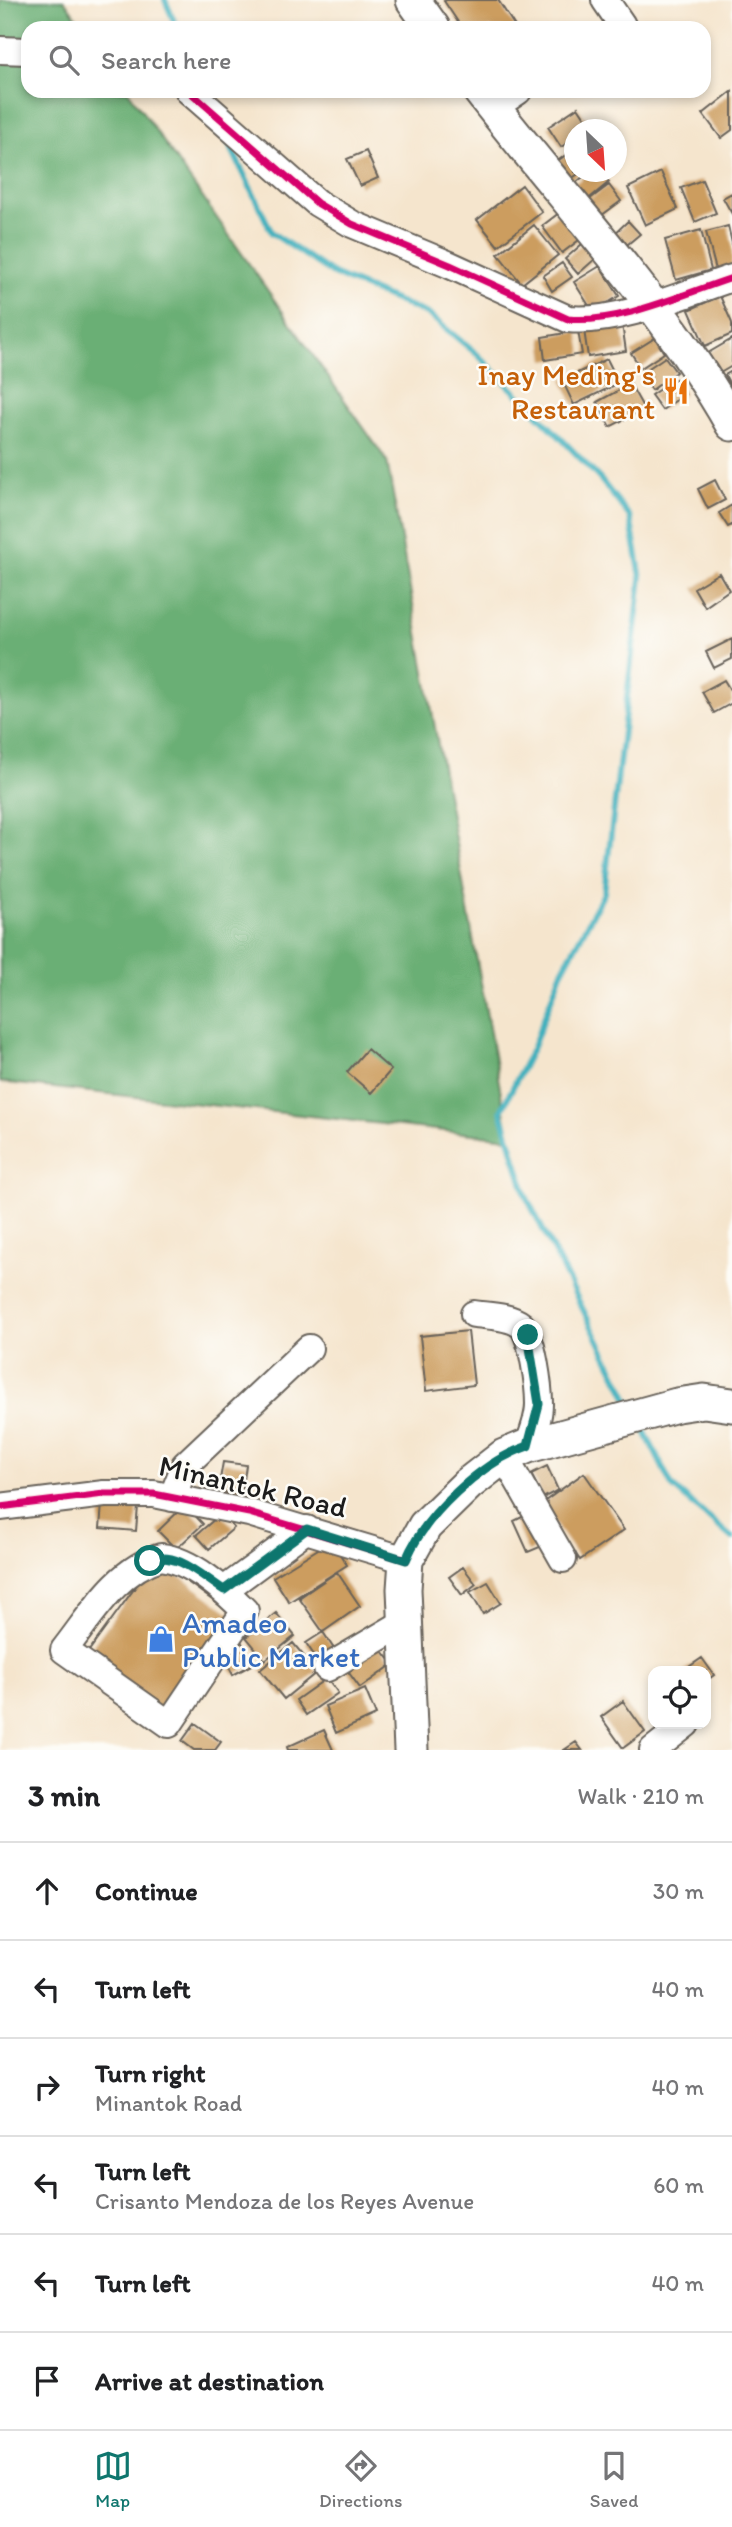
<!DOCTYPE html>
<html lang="en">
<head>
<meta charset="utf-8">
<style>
  :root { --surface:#fff; --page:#f2f2f2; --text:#202124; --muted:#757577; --line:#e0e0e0; --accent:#0f766e }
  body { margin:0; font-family:Itim,sans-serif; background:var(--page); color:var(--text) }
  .controls { position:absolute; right:21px; bottom:21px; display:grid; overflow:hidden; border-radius:14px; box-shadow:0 4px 10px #0003 }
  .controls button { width:63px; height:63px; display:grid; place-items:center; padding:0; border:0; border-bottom:2px solid var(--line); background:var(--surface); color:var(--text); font:35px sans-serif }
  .compass { position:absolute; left:564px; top:119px; width:63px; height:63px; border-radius:50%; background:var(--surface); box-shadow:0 4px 10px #0003; rotate:155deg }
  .stop { position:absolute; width:21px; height:21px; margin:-16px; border:5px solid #0f766e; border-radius:50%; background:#fff }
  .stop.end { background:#0f766e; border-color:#fff; box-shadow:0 2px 7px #0008 }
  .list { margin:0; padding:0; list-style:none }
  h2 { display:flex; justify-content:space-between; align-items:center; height:91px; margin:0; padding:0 28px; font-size:30px }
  h2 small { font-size:23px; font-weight:400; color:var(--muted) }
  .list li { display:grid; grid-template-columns:46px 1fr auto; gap:21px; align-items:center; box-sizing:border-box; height:98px; padding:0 28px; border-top:2px solid var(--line) }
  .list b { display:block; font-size:26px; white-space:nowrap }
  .list p { margin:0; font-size:23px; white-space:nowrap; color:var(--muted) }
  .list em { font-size:23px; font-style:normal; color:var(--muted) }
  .icon { flex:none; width:38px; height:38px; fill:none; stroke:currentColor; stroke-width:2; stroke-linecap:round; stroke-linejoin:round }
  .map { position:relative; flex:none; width:732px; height:1750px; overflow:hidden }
  .search { position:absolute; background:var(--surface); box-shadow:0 4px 10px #0003; left:21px; right:21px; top:21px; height:77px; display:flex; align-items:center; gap:18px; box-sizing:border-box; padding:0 24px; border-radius:21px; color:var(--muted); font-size:26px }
  .sheet { height:679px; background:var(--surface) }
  nav { display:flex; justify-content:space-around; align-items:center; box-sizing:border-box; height:98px; border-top:2px solid var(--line); background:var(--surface); font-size:19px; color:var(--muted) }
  nav a { display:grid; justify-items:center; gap:4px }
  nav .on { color:var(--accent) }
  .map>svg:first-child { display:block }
</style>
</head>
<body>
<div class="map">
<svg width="732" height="1750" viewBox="0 0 732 1750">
  <rect width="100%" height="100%" fill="#fdfcf7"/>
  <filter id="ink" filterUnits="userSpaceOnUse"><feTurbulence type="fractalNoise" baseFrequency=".0143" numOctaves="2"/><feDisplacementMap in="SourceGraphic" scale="14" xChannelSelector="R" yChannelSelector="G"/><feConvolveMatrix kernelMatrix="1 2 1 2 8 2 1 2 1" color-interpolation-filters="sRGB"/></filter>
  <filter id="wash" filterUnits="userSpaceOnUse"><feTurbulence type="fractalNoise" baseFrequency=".00686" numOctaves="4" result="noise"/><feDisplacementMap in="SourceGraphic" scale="28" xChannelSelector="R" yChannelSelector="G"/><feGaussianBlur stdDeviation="1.57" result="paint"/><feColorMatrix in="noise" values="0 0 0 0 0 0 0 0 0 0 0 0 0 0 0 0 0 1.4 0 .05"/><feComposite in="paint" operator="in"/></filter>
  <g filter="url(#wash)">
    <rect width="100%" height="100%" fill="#f5e5cd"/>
    <path fill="#6aaf74" stroke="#436648" stroke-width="2" d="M 0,0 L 64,0 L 84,28 L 28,28 L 28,91 L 128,91 L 387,461 L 509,1138 L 0,1082 Z"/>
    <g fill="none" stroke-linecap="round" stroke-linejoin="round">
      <path stroke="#41b0bd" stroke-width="6" d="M 165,0 L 177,28
        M 226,137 L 272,233 L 333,274 L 428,314 L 478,355 L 555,432 L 601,480 L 630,517 L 641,578 L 604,893 L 561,973 L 533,1047 L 501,1111 L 526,1196 L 632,1407
        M 642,1426 L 672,1486 L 732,1538"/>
    </g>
    <g id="blocks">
      <path fill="#cc9d5f" d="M 446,0 L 498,0 L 516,28 L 462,28 L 444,1 Z
        M 732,91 L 732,130 L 721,138 L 703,114 Z
        M 578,107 L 592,128 L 574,130 L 574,139 L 561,147 L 548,127 Z
        M 574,149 L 574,172 L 581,172 L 565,183 L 552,165 Z
        M 366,151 L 378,178 L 360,186 L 347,159 Z
        M 589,172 L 601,172 L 609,182 L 585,202 L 572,186 Z
        M 661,172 L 678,209 L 645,225 L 628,188 Z
        M 702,180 L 716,213 L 695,222 L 681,188 Z
        M 522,185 L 542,212 L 498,246 L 477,220 Z
        M 609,185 L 621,201 L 598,218 L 586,202 Z
        M 732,193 L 732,214 L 723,198 Z
        M 559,213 L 579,240 L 562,253 L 542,226 Z
        M 628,221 L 640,234 L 622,249 L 611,237 Z
        M 534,225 L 558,255 L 522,284 L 498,254 Z
        M 728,226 L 732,243 L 732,266 L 716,270 L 706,232 Z
        M 701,230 L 711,270 L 676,280 L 665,240 Z
        M 582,244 L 595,259 L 578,274 L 565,259 Z
        M 562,263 L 572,277 L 552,291 L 543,276 Z
        M 600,266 L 619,296 L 593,312 L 574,282 Z
        M 720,296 L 732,323 L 732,334 L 705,346 L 689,310 Z
        M 622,324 L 626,351 L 588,357 L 584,330 Z
        M 578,331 L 582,354 L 545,360 L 542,337 Z
        M 655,338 L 664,353 L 641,368 L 631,353 Z
        M 732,339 L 732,366 L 720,373 L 708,353 Z
        M 665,357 L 676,372 L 652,390 L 640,374 Z
        M 607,359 L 619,383 L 574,405 L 562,380 Z
        M 732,371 L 732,388 L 725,375 Z
        M 675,379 L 685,394 L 662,410 L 651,395 Z
        M 630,384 L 644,409 L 610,427 L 597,402 Z
        M 715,480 L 725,500 L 708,509 L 698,489 Z
        M 732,505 L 732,525 L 728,527 L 719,513 Z
        M 719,573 L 729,590 L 705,607 L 694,588 Z
        M 732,639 L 732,659 L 714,668 L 706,652 Z
        M 724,680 L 732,693 L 732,703 L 714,713 L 702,692 Z
        M 367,1049 L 391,1070 L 371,1093 L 347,1072 Z
        M 468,1331 L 474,1385 L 426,1391 L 420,1336 Z
        M 223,1462 L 246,1465 L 242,1494 L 218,1491 Z
        M 547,1466 L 558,1490 L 543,1498 L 531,1474 Z
        M 584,1473 L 624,1530 L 580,1560 L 541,1504 Z
        M 102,1504 L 138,1506 L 136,1531 L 100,1528 Z
        M 185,1505 L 203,1524 L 176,1549 L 158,1531 Z
        M 532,1512 L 547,1544 L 528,1552 L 514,1521 Z
        M 221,1514 L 234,1528 L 209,1549 L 196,1535 Z
        M 331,1541 L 347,1565 L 289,1602 L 273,1577 Z
        M 156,1559 L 238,1619 L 165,1718 L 83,1659 Z
        M 463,1567 L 476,1584 L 462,1595 L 449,1577 Z
        M 337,1572 L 360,1606 L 323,1632 L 334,1649 L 318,1661 L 306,1643 L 323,1632 L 299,1598 Z
        M 488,1582 L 501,1603 L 483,1614 L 470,1592 Z
        M 276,1613 L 295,1636 L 265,1660 L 246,1637 Z
        M 241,1641 L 253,1664 L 233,1675 L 221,1651 Z
        M 376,1642 L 393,1664 L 360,1688 L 344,1666 Z
        M 293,1643 L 317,1672 L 284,1699 L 260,1670 Z
        M 702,1658 L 714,1675 L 706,1681 L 706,1671 L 683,1671 Z
        M 327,1678 L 338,1693 L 306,1715 L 296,1700 Z
        M 365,1689 L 376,1715 L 336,1733 L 325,1706 Z
        M 623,1701 L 645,1732 L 623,1748 L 601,1717 Z
        M 195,1723 L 221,1742 L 215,1750 L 194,1750 L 182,1741 Z
        M 324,1730 L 333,1750 L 288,1750 L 287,1747 Z
        M 576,1742 L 582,1750 L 564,1750 Z"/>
    </g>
  </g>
  <g filter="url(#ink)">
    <use href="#blocks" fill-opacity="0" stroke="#68625a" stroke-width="2"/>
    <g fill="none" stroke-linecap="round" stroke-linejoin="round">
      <defs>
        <path id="minor" d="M 605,0 L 622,25
          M 0,50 L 28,51
          M 189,91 L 317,203 L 352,224 L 450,265 L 568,319 C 619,324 683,294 732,278
          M 493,108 L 518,91
          M 474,1314 C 488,1316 510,1316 521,1325 C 533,1335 539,1389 539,1404 C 539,1419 533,1433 528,1446
          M 504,1456 L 563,1559
          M 172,1498 L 185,1465 L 309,1348
          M 0,1507 L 104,1494 L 154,1494 L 249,1513 L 406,1560
          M 161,1557 C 191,1560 225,1590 245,1611 L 169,1724 L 64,1650 C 91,1616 117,1569 161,1557 Z
          M 224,1590 L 307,1529
          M 327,1668 L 405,1622
          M 653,1750 L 686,1724"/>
        <path id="major" d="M 413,0 L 433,28
          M 480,91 C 565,201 663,303 732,424
          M 411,1750 L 404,1589 L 406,1560 L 425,1526 L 468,1484 L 504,1456 L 528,1446 L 677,1405 L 704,1401 L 732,1405"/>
      </defs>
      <use href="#minor" stroke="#68625a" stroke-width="30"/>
      <use href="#major" stroke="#68625a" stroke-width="37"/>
      <use href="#minor" stroke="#fff" stroke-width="26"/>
      <use href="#major" stroke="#fff" stroke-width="33"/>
      <defs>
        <path id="cycleway" d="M 189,91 L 317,203 L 352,224 L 450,265 L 568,319 C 619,324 683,294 732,278
          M 0,1507 L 104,1494 L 154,1494 L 249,1513 L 406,1560"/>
      </defs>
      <use href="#cycleway" stroke="#fdfcf7" stroke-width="11"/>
      <use href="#cycleway" stroke="#d6006c" stroke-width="7"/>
    </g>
  </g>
  <g fill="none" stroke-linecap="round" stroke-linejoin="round" filter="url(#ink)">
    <path stroke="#0f766e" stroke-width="9" d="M 150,1561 C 175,1549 203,1577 224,1590 L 307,1529 L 406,1560 C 425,1514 482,1462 528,1446 L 539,1404 L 528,1335"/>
  </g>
  <defs>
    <symbol id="restaurant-bare" viewBox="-9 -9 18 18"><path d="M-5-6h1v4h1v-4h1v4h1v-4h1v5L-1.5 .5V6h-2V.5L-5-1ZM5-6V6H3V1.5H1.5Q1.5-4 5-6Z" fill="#e8710a" stroke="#fdfcf7" stroke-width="2.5" paint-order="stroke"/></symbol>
    <symbol id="shop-bare" viewBox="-9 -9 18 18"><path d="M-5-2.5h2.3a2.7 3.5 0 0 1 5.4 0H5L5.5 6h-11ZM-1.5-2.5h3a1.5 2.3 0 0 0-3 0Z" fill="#3f7fe0" stroke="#fdfcf7" stroke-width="2.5" paint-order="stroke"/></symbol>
  </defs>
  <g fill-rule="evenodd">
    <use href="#restaurant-bare" x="657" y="372" width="38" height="38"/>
    <use href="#shop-bare" x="142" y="1620" width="38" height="38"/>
  </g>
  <g text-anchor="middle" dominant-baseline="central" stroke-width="5" stroke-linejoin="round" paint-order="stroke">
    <g font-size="30" fill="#c56008" stroke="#fdfcf7" text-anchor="end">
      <text x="655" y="374">Inay Meding's<tspan x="655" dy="34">Restaurant</tspan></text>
    </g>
    <g font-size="30" fill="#1c1c1c" stroke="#fdfcf7">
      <text transform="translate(253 1486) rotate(13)">Minantok Road</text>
    </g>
    <g font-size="30" fill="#366cbe" stroke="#fdfcf7" text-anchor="start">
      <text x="182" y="1622">Amadeo<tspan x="182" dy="34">Public Market</tspan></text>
    </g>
  </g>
</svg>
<div class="controls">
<button><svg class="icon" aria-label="locate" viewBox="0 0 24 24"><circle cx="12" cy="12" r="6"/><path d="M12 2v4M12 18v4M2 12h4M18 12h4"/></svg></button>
</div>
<svg class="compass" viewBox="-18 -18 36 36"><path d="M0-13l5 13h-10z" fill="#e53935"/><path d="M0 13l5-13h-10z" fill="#757577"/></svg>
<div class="stop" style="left:150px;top:1561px"></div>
<div class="stop end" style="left:528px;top:1335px"></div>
<div class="search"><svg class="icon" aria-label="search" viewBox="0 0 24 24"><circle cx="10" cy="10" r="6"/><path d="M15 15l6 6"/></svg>Search here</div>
</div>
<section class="sheet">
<h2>3 min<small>Walk · 210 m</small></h2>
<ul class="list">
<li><svg class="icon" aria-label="ahead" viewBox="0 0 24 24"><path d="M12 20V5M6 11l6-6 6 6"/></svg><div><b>Continue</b></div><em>30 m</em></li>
<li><svg class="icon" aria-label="left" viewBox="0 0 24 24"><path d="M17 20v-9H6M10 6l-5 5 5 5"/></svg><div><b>Turn left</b></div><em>40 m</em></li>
<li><svg class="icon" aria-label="right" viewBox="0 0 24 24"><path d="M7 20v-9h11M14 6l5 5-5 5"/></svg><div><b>Turn right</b><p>Minantok Road</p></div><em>40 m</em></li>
<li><svg class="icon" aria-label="left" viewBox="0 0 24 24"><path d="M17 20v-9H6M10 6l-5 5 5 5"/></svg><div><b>Turn left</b><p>Crisanto Mendoza de los Reyes Avenue</p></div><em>60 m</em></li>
<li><svg class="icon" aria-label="left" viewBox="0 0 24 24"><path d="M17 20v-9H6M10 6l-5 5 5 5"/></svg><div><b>Turn left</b></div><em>40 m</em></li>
<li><svg class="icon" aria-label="arrive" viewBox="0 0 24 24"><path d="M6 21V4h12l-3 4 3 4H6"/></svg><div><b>Arrive at destination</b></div></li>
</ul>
</section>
<nav>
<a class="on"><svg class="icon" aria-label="map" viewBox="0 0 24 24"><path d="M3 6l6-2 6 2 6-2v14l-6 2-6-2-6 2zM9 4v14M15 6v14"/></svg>Map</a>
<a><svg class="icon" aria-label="directions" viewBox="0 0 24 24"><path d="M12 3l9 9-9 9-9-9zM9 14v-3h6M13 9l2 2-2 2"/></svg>Directions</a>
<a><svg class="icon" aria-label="saved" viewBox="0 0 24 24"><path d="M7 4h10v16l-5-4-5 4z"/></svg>Saved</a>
</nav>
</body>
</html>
